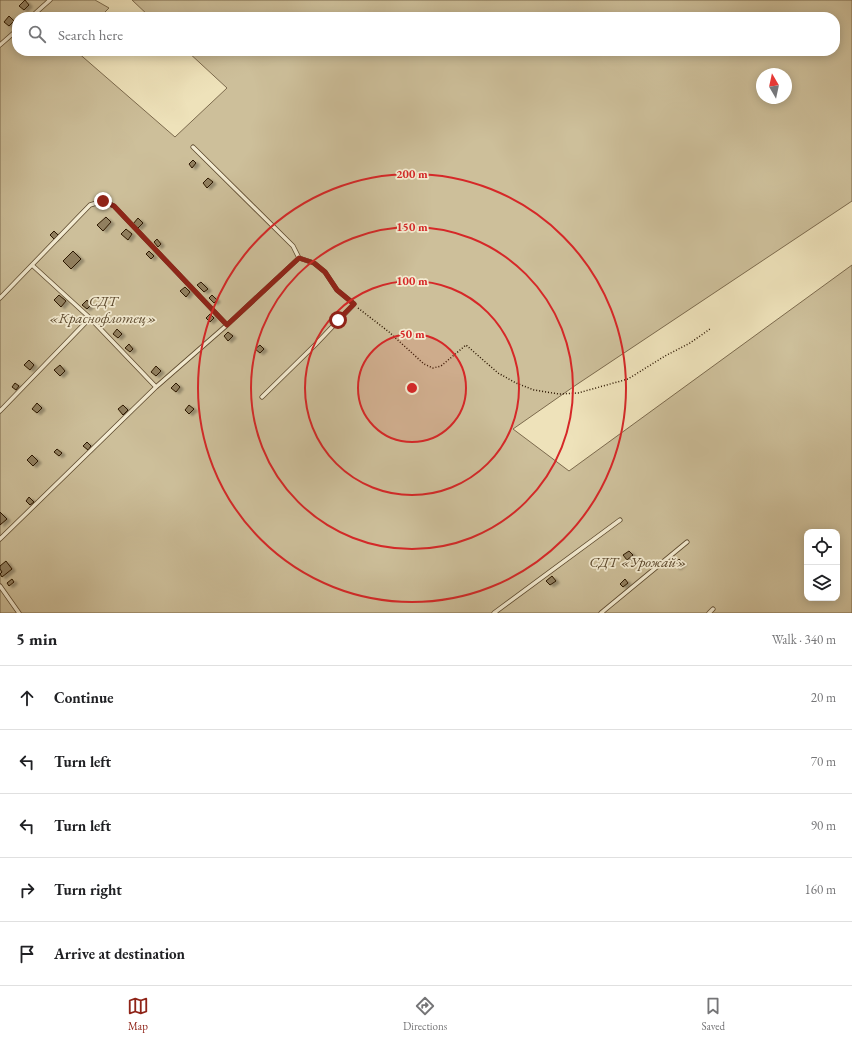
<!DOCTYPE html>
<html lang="en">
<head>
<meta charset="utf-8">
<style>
  :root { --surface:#fff; --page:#f6f6f6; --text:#202124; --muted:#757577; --line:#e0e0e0; --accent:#8f2418 }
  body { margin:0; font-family:"EB Garamond",serif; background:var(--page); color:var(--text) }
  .controls { position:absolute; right:12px; bottom:12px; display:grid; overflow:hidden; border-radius:8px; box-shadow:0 2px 10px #0003 }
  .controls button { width:36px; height:36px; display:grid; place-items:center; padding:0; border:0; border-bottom:1px solid var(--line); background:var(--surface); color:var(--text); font:20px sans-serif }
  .compass { position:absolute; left:756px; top:68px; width:36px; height:36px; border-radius:50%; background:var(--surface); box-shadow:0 2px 10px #0003; rotate:351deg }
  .stop { position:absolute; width:12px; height:12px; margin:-9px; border:3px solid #8f2418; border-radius:50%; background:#fff }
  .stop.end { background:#8f2418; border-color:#fff; box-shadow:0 1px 4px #0008 }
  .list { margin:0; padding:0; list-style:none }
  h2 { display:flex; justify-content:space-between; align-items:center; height:52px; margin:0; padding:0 16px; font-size:17px }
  h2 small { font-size:13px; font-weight:400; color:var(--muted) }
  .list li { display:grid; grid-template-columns:26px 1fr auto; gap:12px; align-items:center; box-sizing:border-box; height:64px; padding:0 16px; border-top:1px solid var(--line) }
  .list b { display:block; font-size:15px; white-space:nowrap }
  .list em { font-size:13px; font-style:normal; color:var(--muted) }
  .icon { flex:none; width:22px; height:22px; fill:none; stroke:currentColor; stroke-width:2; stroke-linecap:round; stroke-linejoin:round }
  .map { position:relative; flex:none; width:852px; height:613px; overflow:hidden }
  .search { position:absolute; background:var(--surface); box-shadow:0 2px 10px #0003; left:12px; right:12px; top:12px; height:44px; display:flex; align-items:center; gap:10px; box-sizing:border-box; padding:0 14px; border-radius:16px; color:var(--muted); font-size:15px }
  .sheet { height:372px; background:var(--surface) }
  nav { display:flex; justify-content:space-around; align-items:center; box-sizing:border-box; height:56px; border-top:1px solid var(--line); background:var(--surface); font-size:11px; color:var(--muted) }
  nav a { display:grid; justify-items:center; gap:2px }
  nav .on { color:var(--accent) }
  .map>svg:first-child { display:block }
</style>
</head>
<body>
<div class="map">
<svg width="852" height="613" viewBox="0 0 852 613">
  <defs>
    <filter id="shadow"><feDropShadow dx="3.5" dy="2" stdDeviation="1" flood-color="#0004"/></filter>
  </defs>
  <rect width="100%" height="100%" fill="#eee2ba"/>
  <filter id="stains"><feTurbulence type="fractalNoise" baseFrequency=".005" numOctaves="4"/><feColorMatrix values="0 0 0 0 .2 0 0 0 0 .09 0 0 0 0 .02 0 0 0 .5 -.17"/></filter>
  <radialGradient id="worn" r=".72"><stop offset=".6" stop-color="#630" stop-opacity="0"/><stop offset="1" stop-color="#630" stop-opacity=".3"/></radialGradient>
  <path fill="#cdbf9a" stroke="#7c6a4d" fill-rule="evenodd" d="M 0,0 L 95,0 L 109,8 L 100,17 L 17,17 L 17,51 L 76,51 L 175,137 L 227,88 L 187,51 L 835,51 L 835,17 L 150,17 L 132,0 L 852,0 L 852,201 L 576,385 L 513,429 L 569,471 L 852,265 L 852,613 L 0,613 ZM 762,74 L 786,74 L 786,98 L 762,98 ZM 807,532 L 837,532 L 837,598 L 807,598 Z"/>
  <path fill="#918061" stroke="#2c1600" filter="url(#shadow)" d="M 25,0 L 29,5 L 24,10 L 19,6 Z
    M 9,16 L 14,21 L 9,26 L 4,22 Z
    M 193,160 L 196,163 L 192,168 L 189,164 Z
    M 208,178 L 213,182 L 207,188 L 203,183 Z
    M 106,217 L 111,222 L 103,231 L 97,225 Z
    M 138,218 L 143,223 L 138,228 L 133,224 Z
    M 126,229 L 132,234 L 128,240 L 121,234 Z
    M 54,231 L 58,235 L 54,239 L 50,235 Z
    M 157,239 L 161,244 L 158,247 L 154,242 Z
    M 73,251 L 81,259 L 71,269 L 63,261 Z
    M 149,251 L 154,256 L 151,259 L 146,254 Z
    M 201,282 L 208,289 L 204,292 L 197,285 Z
    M 185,287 L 190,292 L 186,297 L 180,291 Z
    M 59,295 L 66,301 L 61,307 L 54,300 Z
    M 212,295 L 217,300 L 214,303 L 209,298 Z
    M 87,300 L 91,305 L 87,309 L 82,305 Z
    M 210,314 L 214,318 L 210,322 L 206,318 Z
    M 117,329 L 122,334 L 118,338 L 113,334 Z
    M 228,332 L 233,336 L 228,341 L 224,336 Z
    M 129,344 L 133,349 L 130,352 L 125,348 Z
    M 260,345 L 264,349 L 260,353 L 255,349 Z
    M 29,360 L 34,365 L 30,370 L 24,365 Z
    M 60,365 L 65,371 L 60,376 L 54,370 Z
    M 156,366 L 161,371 L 156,376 L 151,372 Z
    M 15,383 L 19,386 L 16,390 L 12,387 Z
    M 176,383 L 180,387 L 176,392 L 171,388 Z
    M 37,403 L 42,408 L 37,413 L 32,409 Z
    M 123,405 L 128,410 L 123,415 L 118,409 Z
    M 189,405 L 194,409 L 189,414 L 185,410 Z
    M 87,442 L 91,446 L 88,450 L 83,446 Z
    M 57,449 L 62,453 L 59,456 L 54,452 Z
    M 32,455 L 38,461 L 33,466 L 27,460 Z
    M 29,497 L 34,502 L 30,505 L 26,501 Z
    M 0,512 L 7,519 L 0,525 Z
    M 629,551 L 633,555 L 627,560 L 623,555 Z
    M 679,559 L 683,563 L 677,568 L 674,564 Z
    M 6,561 L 12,569 L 2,577 L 0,574 L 2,572 L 0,569 L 0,566 Z
    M 552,576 L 556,581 L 550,585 L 546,581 Z
    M 12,579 L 14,582 L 9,586 L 7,583 Z
    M 625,579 L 628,583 L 623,587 L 620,584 Z"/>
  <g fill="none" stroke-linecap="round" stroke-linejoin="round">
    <defs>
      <path id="service" d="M 31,17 L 50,0
        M 0,45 L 17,30
        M 193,147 L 293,246 L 299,258
        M 32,265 L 90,318 L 156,387
        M 0,298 L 90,205 L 103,201 L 114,206 L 227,325
        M 0,411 L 90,318
        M 0,539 L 156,387 L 227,325 L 299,258 L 314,263 L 325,272 L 337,290 L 354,304 L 315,345 L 262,397
        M 0,586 L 19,613
        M 494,613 L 620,520
        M 601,613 L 687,542
        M 709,613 L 713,609"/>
    </defs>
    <use href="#service" stroke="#5c492e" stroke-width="5"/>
    <path stroke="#2c1600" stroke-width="1.5" stroke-dasharray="1 2" stroke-linecap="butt" d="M 358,308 L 389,332 L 424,364 L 433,368 L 441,366 L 466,345 L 498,373 L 516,383 L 534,390 L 559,394 L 578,393 L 628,379 L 665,356 L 690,343 L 710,329"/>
    <use href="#service" stroke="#f4ecd2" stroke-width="3.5"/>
  </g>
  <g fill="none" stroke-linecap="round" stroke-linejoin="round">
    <path stroke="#8f2418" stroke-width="5" d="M 103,201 L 114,206 L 227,325 L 299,258 L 314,263 L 325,272 L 337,290 L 354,304 L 338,320"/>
  </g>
  <circle cx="412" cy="388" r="54" fill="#d62828" fill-opacity=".12"/>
  <g fill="none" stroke="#d62828" stroke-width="2">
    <circle cx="412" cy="388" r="54"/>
    <circle cx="412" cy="388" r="107"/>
    <circle cx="412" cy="388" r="161"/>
    <circle cx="412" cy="388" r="214"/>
  </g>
  <g text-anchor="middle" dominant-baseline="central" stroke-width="3.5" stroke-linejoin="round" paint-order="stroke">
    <g font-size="15" font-style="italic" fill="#5c492e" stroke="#f4ecd2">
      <text x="103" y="300">СДТ<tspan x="103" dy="17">«Краснофлотец»</tspan></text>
      <text x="638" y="561">СДТ «Урожай»</text>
    </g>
  </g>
  <circle cx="412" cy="388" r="6" fill="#d62828" stroke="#f4ecd2" stroke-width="2"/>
  <g font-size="12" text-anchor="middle" font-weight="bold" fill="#d62828" stroke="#f4ecd2" stroke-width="3.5" stroke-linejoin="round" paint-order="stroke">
    <text x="412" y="178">200 m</text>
    <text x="412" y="231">150 m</text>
    <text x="412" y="285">100 m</text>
    <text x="412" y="338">50 m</text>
  </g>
  <rect width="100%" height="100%" filter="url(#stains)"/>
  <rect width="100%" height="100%" fill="url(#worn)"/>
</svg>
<div class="controls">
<button><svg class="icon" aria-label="locate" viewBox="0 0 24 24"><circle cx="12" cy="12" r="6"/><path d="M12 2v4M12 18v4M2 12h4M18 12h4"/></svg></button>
<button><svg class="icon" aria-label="layers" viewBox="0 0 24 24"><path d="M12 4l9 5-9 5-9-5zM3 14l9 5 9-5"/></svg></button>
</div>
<svg class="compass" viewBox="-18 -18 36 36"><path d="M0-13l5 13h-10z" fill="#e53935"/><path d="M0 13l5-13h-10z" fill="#757577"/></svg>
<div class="stop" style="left:338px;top:320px"></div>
<div class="stop end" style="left:103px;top:201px"></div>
<div class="search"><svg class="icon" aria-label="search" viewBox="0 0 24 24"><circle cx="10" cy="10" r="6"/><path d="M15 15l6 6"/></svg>Search here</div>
</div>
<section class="sheet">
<h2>5 min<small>Walk · 340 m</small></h2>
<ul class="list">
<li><svg class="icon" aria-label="ahead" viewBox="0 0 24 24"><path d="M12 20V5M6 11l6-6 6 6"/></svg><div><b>Continue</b></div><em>20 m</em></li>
<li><svg class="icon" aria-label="left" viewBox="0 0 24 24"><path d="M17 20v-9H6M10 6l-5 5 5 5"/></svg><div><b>Turn left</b></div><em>70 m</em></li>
<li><svg class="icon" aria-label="left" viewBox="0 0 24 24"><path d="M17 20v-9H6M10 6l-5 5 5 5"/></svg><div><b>Turn left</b></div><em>90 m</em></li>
<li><svg class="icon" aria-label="right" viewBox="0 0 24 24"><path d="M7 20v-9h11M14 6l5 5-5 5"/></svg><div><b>Turn right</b></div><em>160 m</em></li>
<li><svg class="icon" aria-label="arrive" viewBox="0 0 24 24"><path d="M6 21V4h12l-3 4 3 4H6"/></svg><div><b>Arrive at destination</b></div></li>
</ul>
</section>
<nav>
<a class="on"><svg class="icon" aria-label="map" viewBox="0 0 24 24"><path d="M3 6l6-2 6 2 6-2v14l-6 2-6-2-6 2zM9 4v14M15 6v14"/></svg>Map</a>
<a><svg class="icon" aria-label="directions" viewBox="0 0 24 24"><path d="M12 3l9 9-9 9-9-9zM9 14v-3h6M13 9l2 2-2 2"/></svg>Directions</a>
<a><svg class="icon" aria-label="saved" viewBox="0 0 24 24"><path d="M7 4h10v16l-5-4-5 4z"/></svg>Saved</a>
</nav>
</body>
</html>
